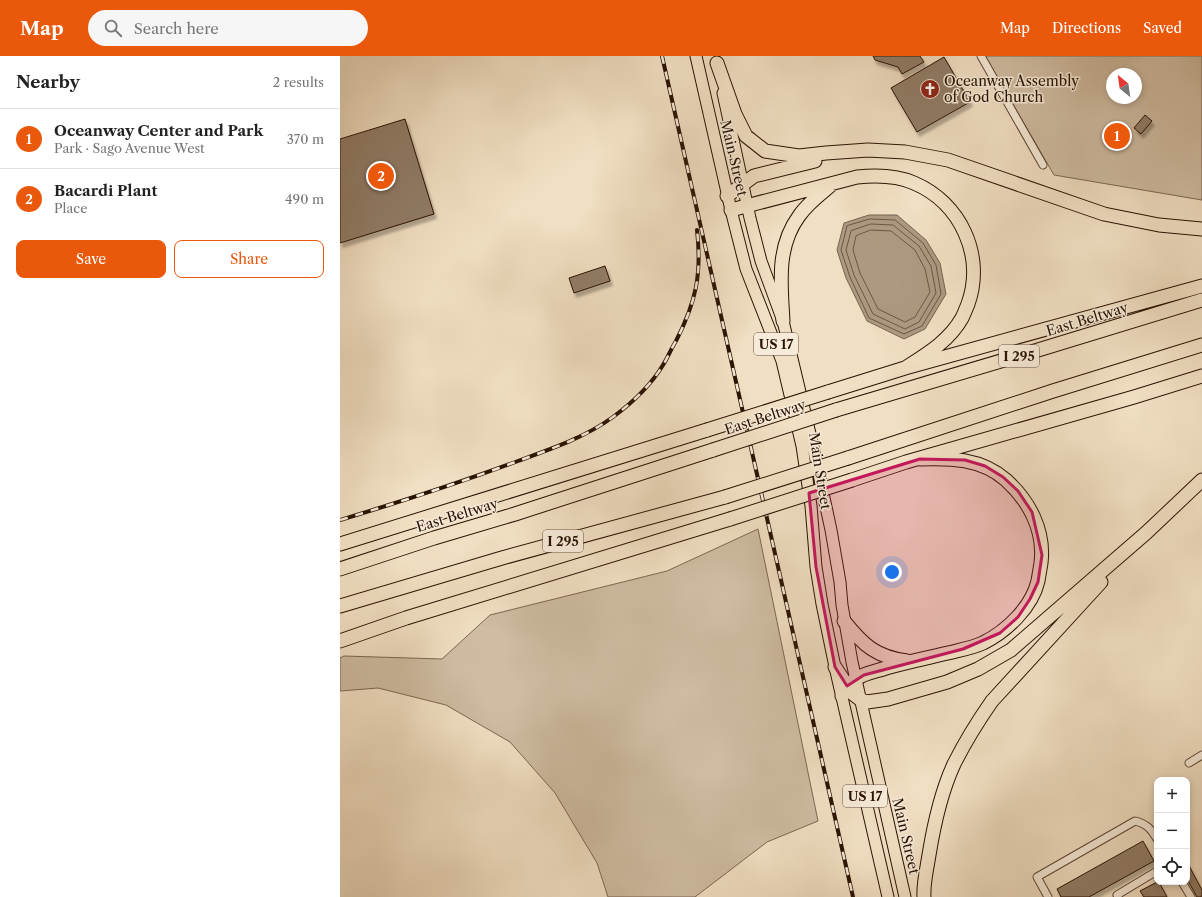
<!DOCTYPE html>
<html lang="en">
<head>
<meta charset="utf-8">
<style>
  :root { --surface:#fff; --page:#f6f6f6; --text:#222; --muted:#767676; --line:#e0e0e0; --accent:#ea580c }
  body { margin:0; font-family:"Libre Caslon Text",serif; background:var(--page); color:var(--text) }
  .controls { position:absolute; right:12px; bottom:12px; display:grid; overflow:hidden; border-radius:8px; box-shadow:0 2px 6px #0003 }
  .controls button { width:36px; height:36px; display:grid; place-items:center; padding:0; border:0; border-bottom:1px solid var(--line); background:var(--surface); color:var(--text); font:20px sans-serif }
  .compass { position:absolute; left:766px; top:12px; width:36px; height:36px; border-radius:50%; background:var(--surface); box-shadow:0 2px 6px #0003; rotate:331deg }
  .you { position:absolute; left:552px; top:516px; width:14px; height:14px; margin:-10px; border:3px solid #fff; border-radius:50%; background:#1a73e8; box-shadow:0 0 0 6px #1a73e833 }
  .badge { display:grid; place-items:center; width:26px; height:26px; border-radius:50%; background:var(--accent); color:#fff; font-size:13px; font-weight:700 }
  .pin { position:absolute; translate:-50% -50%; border:2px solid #fff; box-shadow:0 1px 4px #0006 }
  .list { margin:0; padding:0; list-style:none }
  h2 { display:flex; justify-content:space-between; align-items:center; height:52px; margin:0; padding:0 16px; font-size:17px }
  h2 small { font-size:13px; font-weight:400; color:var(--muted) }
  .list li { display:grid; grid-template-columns:26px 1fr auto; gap:12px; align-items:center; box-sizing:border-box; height:60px; padding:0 16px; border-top:1px solid var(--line) }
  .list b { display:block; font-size:15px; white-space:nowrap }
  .list p { margin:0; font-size:13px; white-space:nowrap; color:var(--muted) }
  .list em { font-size:13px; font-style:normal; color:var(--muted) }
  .actions { display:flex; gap:8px; padding:12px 16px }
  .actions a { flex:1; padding:9px 0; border:1px solid var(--accent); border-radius:8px; text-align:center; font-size:14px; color:var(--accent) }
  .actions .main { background:var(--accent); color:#fff }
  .icon { flex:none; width:22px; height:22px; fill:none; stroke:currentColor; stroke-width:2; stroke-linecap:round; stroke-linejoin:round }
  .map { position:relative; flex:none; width:862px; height:841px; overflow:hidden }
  header { display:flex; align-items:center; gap:24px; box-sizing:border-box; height:56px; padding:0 20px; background:var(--accent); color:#fff }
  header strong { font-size:19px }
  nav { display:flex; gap:22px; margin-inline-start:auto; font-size:14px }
  .search { width:280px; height:36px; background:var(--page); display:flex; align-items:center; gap:10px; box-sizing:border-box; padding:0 14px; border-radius:22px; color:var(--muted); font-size:15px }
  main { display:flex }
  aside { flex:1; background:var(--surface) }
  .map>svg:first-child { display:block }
</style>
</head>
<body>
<header>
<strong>Map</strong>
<div class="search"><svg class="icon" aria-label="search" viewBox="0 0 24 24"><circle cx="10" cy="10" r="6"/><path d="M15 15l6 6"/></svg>Search here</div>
<nav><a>Map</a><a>Directions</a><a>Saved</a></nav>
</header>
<main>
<aside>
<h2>Nearby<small>2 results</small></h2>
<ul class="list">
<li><span class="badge">1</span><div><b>Oceanway Center and Park</b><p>Park · Sago Avenue West</p></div><em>370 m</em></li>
<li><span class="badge">2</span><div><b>Bacardi Plant</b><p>Place</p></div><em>490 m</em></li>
</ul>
<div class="actions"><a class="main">Save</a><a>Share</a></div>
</aside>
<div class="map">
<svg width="862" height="841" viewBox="0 0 862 841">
  <defs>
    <filter id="shadow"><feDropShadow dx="2.5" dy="4.5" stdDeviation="1" flood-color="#0004"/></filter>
  </defs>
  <rect width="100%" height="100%" fill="#f1dfc3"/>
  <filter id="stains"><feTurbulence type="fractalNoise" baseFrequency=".005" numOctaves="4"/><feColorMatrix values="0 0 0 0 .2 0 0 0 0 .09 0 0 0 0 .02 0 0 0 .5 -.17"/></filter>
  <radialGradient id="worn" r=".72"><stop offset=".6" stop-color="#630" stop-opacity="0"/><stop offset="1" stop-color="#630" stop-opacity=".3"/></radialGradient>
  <path fill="#cfbca2" stroke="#7c6752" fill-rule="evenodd" d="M 645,0 L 862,0 L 862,144 L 714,119 ZM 772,18 L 796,18 L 796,42 L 772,42 Z
    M 418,473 L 478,765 L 427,786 L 355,841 L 268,841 L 257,807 L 215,737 L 170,686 L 106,649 L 38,632 L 0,635 L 0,602 L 4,600 L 102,603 L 150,559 L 327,515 Z"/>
  <path fill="#ad9982" stroke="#79634f" d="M 529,159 L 557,159 L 586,184 L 600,207 L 606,238 L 585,273 L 564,283 L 527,265 L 506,222 L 497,194 L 504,167 Z"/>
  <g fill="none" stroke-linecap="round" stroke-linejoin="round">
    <path stroke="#6c5642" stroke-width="1" d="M 530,163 L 555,164 L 583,187 L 596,209 L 601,238 L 582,270 L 564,278 L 529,262 L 510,221 L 501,194 L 507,170 Z
      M 531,168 L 553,169 L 579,190 L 591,210 L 596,237 L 579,266 L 565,273 L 533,258 L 514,219 L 506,194 L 511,175 Z
      M 531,174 L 551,175 L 575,194 L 585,213 L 590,236 L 575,261 L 565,266 L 538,253 L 520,217 L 513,194 L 516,180 Z"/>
  </g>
  <path fill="#917d67" stroke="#2a1203" filter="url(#shadow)" d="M 533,0 L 580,0 L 584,6 L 562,18 L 558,11 L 535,4 Z
    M 604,1 L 630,46 L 577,76 L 551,32 Z
    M 805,59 L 812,65 L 801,78 L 794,72 Z
    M 65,63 L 94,158 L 0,187 L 0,83 Z
    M 265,210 L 270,225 L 234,237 L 229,222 Z
    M 803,785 L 814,805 L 749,841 L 721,841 L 717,833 Z
    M 847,806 L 862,834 L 862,840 L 860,841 L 857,841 L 847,823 Z
    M 817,826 L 819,826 L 827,841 L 804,841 L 800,835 Z"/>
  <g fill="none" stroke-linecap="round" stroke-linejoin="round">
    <defs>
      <path id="street" d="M 641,0 L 703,109
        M 849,707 L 862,699
        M 842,826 L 851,841
        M 708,841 L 697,821 L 795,765 C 807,768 811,773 817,783
        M 778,841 L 777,839 L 817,815"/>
      <path id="primary" d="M 356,0 L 391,154 L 406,213 L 442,305 L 462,390 L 471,450 L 476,511 L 482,548 L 495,611 L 548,841
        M 383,37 L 410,162 L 421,205 L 443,265 L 472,386 L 491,474 L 500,526 L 502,549 L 512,606 L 565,841"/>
      <path id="highway" d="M 377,7 L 395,58 L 406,80 L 425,95 L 459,100 L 486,97 L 528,94 L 565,96 L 608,104 L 764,158 L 819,169 L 862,173
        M 387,140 L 414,120 L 475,105
        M 391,154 L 517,121 C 536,119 556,119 574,127 C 621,147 645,200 628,248 C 626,253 624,258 622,262 C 609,285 587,298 565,312
        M 443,265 C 441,229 436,191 459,160 C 467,148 479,139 490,130
        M 488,336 L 565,312 L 862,230
        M 496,354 L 698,294 L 862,244
        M 508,402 L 713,335 L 862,289
        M 512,424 L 566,406 L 794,341 L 862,320
        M 0,488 L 367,374
        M 0,513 L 94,482 L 175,458 L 373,394
        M 0,550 L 162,502 L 385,441
        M 504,565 C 523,589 536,601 567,605
        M 0,585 L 66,562 L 390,463
        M 495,611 L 512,637 L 521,644 L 527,646 L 548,643 L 607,626 L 638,613 L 671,594 L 806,477 L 862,424
        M 502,640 C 514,618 524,619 546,612 C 567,606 587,602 608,597 C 620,594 632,592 643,587 C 667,575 692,551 698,525 C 699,519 700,513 701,507 C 705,474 689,445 666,424 C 641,402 610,402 580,403
        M 584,841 C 583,828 587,812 589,799 C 594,768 601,736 614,708 C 625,686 638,665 652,645 L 761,526"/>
    </defs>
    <use href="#street" stroke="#5c4533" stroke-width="9"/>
    <use href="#primary" stroke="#2a1203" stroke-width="13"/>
    <use href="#highway" stroke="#2a1203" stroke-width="15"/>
    <use href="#street" stroke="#f6ead8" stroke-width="7"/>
    <use href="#primary" stroke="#f1dfc3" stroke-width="11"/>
    <use href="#highway" stroke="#f1dfc3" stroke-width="13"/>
    <defs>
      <path id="rail" d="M 322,0 L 513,841
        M 0,464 C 60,446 119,427 178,405 C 211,393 244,382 273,361 C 292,347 311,329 323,309 C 328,301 331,293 336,285 C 356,246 362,218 357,174"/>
    </defs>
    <use href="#rail" stroke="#2a1203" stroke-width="4"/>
    <use href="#rail" stroke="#f6ead8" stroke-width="2.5" stroke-dasharray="8" stroke-linecap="butt"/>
    <defs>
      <path id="highway-bridge" d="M 367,374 L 488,336
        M 373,394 L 496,354
        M 385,441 L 508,402
        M 390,463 L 512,424"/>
    </defs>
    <use href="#highway-bridge" stroke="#2a1203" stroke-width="15" stroke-linecap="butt"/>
    <use href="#highway-bridge" stroke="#f1dfc3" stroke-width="13"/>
  </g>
  <path fill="#c2185b" fill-opacity="0.2" stroke="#c2185b" stroke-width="3" stroke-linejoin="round" d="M 580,403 L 625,404 L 645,410 L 663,421 L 678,435 L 692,456 L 702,499 L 698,526 L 690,543 L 678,561 L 660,577 L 623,593 L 524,619 L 507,630 L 495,611 L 476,511 L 469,437 Z"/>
  <defs>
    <symbol id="church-disc" viewBox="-11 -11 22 22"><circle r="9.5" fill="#8f2418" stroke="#f6ead8"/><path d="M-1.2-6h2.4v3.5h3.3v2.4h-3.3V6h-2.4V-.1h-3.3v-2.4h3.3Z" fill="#fff"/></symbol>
  </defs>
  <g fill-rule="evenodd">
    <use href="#church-disc" x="579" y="22" width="22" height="22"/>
  </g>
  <g text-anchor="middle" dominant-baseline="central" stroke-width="3" stroke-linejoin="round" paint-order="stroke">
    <g fill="#f6ead8" stroke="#675343" stroke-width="1">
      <rect x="414" y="277" width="44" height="22" rx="3"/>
      <rect x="659" y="289" width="40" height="22" rx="3"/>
      <rect x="203" y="474" width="40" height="22" rx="3"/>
      <rect x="503" y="729" width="44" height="22" rx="3"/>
    </g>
    <g font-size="13" font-weight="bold" fill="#2a1203">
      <text x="436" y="288">US 17</text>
      <text x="679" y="300">I 295</text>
      <text x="223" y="485">I 295</text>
      <text x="525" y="740">US 17</text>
    </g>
    <g font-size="14" fill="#2a1203" stroke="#f6ead8" text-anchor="start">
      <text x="604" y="25">Oceanway Assembly<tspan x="604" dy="16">of God Church</tspan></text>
    </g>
    <g font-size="14" fill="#2a1203" stroke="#f6ead8">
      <text transform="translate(394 102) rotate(77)">Main Street</text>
      <text transform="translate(747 263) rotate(-17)">East Beltway</text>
      <text transform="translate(425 361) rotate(-18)">East Beltway</text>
      <text transform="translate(480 415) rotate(81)">Main Street</text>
      <text transform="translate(117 459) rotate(-17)">East Beltway</text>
      <text transform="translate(566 780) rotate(77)">Main Street</text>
    </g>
  </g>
  <rect width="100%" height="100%" filter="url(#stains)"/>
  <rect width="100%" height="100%" fill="url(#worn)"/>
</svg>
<div class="controls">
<button>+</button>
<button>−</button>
<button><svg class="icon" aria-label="locate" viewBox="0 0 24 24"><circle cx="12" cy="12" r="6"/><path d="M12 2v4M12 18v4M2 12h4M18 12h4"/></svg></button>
</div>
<svg class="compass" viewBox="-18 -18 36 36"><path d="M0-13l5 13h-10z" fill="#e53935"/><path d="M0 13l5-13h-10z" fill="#767676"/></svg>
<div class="you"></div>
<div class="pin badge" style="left:777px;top:80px">1</div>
<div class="pin badge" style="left:41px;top:120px">2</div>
</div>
</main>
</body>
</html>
